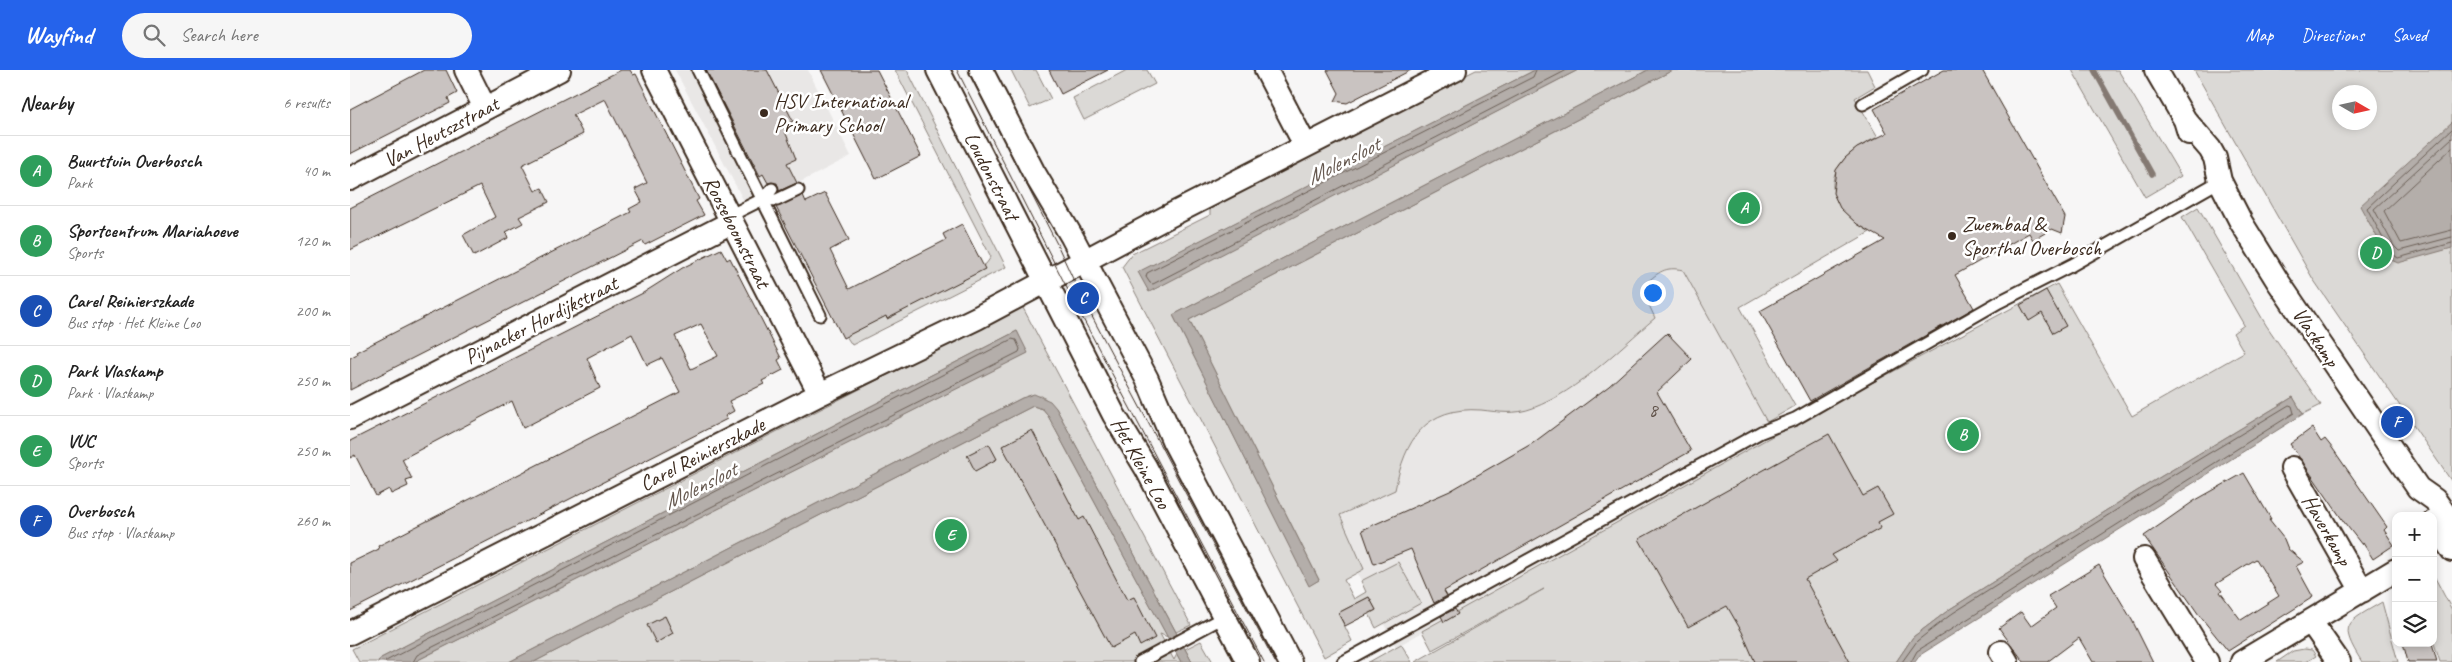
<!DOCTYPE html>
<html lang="en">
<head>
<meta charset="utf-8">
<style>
  :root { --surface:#fff; --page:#f6f6f6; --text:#222; --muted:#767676; --line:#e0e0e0; --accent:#2563eb }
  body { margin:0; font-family:Caveat,sans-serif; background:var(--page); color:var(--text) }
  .controls { position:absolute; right:15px; bottom:15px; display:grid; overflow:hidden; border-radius:10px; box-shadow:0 2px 8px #0003 }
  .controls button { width:45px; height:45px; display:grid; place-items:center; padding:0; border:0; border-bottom:1px solid var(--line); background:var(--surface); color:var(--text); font:25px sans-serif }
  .compass { position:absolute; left:1982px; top:15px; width:45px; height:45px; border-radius:50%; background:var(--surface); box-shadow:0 2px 8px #0003; rotate:99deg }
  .you { position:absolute; left:1302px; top:222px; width:18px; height:18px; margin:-12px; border:4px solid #fff; border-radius:50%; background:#1a73e8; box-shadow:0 0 0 8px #1a73e833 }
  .badge { display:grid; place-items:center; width:32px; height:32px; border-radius:50%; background:var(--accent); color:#fff; font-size:16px; font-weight:700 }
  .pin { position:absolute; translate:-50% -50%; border:2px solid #fff; box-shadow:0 1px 5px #0006 }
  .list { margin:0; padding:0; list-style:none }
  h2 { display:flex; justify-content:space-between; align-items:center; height:65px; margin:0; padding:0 20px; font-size:21px }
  h2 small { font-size:16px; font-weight:400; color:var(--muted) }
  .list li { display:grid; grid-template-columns:32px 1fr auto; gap:15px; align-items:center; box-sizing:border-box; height:70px; padding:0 20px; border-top:1px solid var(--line) }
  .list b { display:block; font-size:19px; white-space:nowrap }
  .list p { margin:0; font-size:16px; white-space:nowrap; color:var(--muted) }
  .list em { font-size:16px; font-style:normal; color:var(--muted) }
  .icon { flex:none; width:28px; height:28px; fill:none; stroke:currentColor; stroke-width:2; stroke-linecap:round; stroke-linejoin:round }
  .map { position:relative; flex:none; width:2102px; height:592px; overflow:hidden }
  header { display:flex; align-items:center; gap:30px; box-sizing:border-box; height:70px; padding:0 25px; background:var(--accent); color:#fff }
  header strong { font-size:24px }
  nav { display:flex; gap:28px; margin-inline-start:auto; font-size:18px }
  .search { width:350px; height:45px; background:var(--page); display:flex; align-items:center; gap:12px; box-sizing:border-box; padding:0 18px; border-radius:28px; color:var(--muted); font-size:19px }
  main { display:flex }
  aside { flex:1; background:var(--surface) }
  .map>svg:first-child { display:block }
</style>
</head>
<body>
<header>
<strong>Wayfind</strong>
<div class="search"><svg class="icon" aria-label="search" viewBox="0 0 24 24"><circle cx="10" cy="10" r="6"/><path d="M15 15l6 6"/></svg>Search here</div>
<nav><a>Map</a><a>Directions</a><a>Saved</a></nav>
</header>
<main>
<aside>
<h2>Nearby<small>6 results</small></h2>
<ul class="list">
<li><span class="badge" style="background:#2e9e5b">A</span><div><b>Buurttuin Overbosch</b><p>Park</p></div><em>40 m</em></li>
<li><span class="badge" style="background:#2e9e5b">B</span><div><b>Sportcentrum Mariahoeve</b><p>Sports</p></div><em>120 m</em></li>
<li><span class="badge" style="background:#1a4fb4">C</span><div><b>Carel Reinierszkade</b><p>Bus stop · Het Kleine Loo</p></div><em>200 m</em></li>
<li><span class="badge" style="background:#2e9e5b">D</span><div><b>Park Vlaskamp</b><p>Park · Vlaskamp</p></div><em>250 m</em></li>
<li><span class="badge" style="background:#2e9e5b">E</span><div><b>VUC</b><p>Sports</p></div><em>250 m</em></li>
<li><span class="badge" style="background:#1a4fb4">F</span><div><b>Overbosch</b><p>Bus stop · Vlaskamp</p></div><em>260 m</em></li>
</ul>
</aside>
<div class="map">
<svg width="2102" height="592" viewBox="0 0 2102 592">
  <rect width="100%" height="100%" fill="#f7f6f6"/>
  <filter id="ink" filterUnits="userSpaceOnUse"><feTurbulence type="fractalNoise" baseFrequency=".02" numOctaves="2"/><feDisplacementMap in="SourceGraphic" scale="10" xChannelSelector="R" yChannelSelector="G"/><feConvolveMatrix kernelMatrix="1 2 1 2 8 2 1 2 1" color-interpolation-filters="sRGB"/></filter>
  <g filter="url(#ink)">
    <path fill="#e9e7e6" d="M 325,0 L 458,0 L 501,86 L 398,139 Z
      M 1260,69 L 1426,364 L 1046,577 L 1007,503 L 994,510 L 873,272 Z"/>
    <path fill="#dbd9d6" stroke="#8b827a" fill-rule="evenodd" d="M 545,0 L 557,0 L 656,197 L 502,275 L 496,266 L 636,194 L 641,187 Z
      M 661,0 L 686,0 L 701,29 L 680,38 Z
      M 777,0 L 797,0 L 805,14 L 734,50 L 723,28 Z
      M 1126,0 L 1185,0 L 789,202 L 799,221 L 1228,0 L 1298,0 L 823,245 L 959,515 L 969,510 L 839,250 L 1323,0 L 1517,0 L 1525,16 L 1505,28 L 1528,67 C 1473,91 1466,130 1520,162 L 1390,237 L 1445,336 L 1417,352 L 1333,200 C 1315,196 1309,202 1295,214 L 1299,235 L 1305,248 C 1267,280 1230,320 1183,338 C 1165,345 1149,342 1131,340 C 1075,336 1055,370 1045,420 L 990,445 L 1014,499 L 994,510 L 1004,529 L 1016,522 L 1011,511 L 1048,492 L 1071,533 L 1026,558 L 1019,544 L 1026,540 L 1019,527 L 988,543 L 1002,571 L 974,587 L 772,197 L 782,184 L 860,145 L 860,135 Z
      M 1722,0 L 1768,0 L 1831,106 L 1795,127 Z
      M 1844,0 L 2102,0 L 2102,412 L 1963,209 ZM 1990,22 L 2020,22 L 2020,52 L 1990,52 Z
      M 1848,137 L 1916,255 L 1971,335 L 1953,344 L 1943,327 L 1787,421 L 1600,539 L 1563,567 L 1546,592 L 1065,592 L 1194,519 L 1082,580 L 1072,561 L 1426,364 L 1707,214 L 1782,346 L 1894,282 L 1883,263 L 1894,255 L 1832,147 Z
      M 672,236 L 841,555 L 826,562 L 706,338 L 692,326 L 672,328 L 159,592 L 64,592 L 677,283 L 667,261 L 31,588 L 28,592 L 9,592 L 2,579 Z
      M 683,336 L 693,339 L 697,344 L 818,567 L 810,564 L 824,590 L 827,584 L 831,592 L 184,592 Z
      M 2083,504 L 2102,540 L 2102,592 L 2090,592 L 2083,570 Z
      M 2032,532 L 2048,592 L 2012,592 C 1987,553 1997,553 2032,532 Z
      M 851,571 L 863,592 L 842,592 L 835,579 Z
      M 1051,574 L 1062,592 L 1018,592 L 1019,592 Z
      M 1954,579 L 1962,580 L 1966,586 L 1956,592 L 1927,592 L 1943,581 Z"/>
    <path fill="#b4aeaa" stroke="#847972" d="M 1185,0 L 1228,0 L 799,222 L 788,202 Z
      M 1298,0 L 1323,0 L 839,250 L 969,510 L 959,516 L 823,245 Z
      M 2102,52 L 2102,178 L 2048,193 L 2039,189 L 2010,136 Z
      M 667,261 L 678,283 L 64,592 L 28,592 L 31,588 Z
      M 684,324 L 700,331 L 706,338 L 842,592 L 831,592 L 697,344 L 693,339 L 683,336 L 184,592 L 159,592 L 672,328 Z
      M 1943,327 L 1953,344 L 1570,585 L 1565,592 L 1546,592 L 1563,567 L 1600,539 L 1787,421 Z"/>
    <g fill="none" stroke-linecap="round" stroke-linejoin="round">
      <path stroke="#6b5f56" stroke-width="1" d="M 1186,0 L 1183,7 L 797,203 L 796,207 L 800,213 L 803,214 L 1217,0
        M 2102,59 L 2017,138 L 2040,182 L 2048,188 L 2102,173
        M 2102,68 L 2024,139 L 2044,176 L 2049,181 L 2102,167
        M 2102,78 L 2034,141 L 2051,173 L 2102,160
        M 34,592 L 662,269 L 666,270 L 670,279 L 669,282 L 67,585 L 63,592
        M 1552,592 L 1567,571 L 1603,543 L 1790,425 L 1939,335 L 1942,336 L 1944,343 L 1567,581 L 1561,592"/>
      <path stroke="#847972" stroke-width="5.5" d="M 1744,0 L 1802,104"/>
    </g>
    <path fill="#c9c3c1" stroke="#3b2a1e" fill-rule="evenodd" d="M 74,0 L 96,0 L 107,23 L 98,28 L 100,33 L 0,84 L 0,39 Z
      M 271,0 L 280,0 L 283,5 L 286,4 L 349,129 L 346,131 L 354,145 L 295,175 L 293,171 L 0,320 L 0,288 L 7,284 L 6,282 L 281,142 L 279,139 L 292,132 L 285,119 L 297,113 L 255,29 L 223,45 L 233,64 L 172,95 L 185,121 L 192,118 L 199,132 L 169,147 L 173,153 L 156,162 L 158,168 L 124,186 L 113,165 L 145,147 L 130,116 L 0,180 L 0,138 Z
      M 356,0 L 417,0 L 443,51 L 433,56 L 446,89 L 437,93 L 447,113 L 429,121 L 427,113 L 418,113 L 413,104 L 410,106 Z
      M 471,0 L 527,0 L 571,86 L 526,109 Z
      M 699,0 L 758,0 L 711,24 Z
      M 977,0 L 1061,0 L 997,33 L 985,31 L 989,23 Z
      M 1594,0 L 1632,0 L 1715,147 L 1712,163 L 1702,159 L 1683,170 L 1679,163 L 1605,205 L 1624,238 L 1460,331 L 1410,241 L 1535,170 L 1507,154 L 1490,138 L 1483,123 L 1486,100 L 1495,88 L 1507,78 L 1537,63 L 1524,39 Z
      M 475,123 L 499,170 L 480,180 L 499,219 L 596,170 L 593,164 L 612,154 L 635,199 L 537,249 L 536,246 L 493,268 L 426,137 L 453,125 L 456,132 Z
      M 371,179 L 377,190 L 380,188 L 431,288 L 428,290 L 433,300 L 412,311 L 414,314 L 379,331 L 384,341 L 375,346 L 377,349 L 0,541 L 0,493 L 29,479 L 28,476 L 330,322 L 312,288 L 297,295 L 282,264 L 237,288 L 250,318 L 173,358 L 162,331 L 52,389 L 62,409 L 56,411 L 58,416 L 41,424 L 39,419 L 26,426 L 5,385 L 0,388 L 0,371 L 293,223 L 334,197 ZM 351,254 L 368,286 L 341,299 L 325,266 Z
      M 1696,220 L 1716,256 L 1703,263 L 1692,243 L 1679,251 L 1670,235 Z
      M 1317,263 L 1342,289 L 1307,322 L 1341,381 L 1094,521 L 1097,526 L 1084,533 L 1061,479 L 1024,494 L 1012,460 L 1100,421 L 1183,373 L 1259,316 Z
      M 1962,358 L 1971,372 L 1975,369 L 1983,379 L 2037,457 L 2034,460 L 2044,475 L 2023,489 L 2013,473 L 2012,475 L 1994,452 L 1940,374 Z
      M 682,360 L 729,450 L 734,447 L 777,530 L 784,527 L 805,568 L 790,576 L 785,565 L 761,578 L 652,376 Z
      M 1479,364 L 1513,426 L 1528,418 L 1543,444 L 1528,452 L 1531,458 L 1482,485 L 1487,491 L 1455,509 L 1500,592 L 1405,592 L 1392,562 L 1377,536 L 1338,557 L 1289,469 Z
      M 639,374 L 647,389 L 625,401 L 617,385 Z
      M 1894,403 L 1921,449 L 1919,450 L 1934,469 L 1938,479 L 1954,492 L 1946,496 L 1963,527 L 1878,581 L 1849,545 L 1794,466 L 1844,431 ZM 1906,489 L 1929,526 L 1891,550 L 1870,522 L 1872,521 L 1866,514 Z
      M 1749,495 L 1782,550 L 1803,592 L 1743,592 L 1729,568 L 1697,592 L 1674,592 L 1649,558 L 1671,542 L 1681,556 L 1706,538 L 1698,526 Z
      M 1019,527 L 1026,540 L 995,556 L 988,543 Z
      M 1105,539 L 1108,544 L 1094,552 L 1091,546 Z
      M 315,546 L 323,563 L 306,573 L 297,555 Z
      M 2053,573 L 2082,573 L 2087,592 L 2058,592 Z"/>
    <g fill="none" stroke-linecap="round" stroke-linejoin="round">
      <defs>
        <path id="service" d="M 348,0 L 470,245
          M 1513,34 L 1572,0
          M 413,129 L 427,130 L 448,120
          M 379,146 L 413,129 L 422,119
          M 790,592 L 874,547
          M 993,592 L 1411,362 L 1445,349 L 1649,232 L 1722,195 L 1870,111"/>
        <path id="minor" d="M 116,0 L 135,38
          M 304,0 L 470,324
          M 588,0 L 764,345 L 796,398 L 898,592
          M 631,0 L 683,101 L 722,167 L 797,309 L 823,370 L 940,592
          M 916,0 L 955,75
          M 1806,0 L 1835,50 L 1839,63
          M 1835,50 L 1860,79 L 1865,88 L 1870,111 L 1891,152 L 1927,210 L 2068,418 L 2085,430 L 2102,454
          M 0,109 L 209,0
          M 0,348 L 382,152
          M 1942,398 L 2012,521
          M 2083,452 L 2102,480
          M 1794,489 L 1857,592
          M 1961,552 L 1989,592
          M 0,563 L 470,324 L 627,248 L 815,148 L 1105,0
          M 1651,582 L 1657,592
          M 1892,592 L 2046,500"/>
      </defs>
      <use href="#service" stroke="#3b2a1e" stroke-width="15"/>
      <use href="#minor" stroke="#3b2a1e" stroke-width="26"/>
      <use href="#service" stroke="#fff" stroke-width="11"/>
      <use href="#minor" stroke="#fff" stroke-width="22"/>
      <path stroke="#3b2a1e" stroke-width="1" d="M 607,0 L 721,226 L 914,592
        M 618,0 L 707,174 L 729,222 L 925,592"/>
    </g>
  </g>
  <g fill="#3b2a1e" stroke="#fff" stroke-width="2">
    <circle cx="414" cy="43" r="5"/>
    <circle cx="1602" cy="166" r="5"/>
  </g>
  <g text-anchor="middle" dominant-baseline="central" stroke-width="5" stroke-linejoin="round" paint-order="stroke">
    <g font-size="19" fill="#5e5047">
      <text x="1303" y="340">8</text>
    </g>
    <g font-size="21" fill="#3b2a1e" stroke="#fff" text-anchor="start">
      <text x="424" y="31">HSV International<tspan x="424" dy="24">Primary School</tspan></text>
      <text x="1612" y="154">Zwembad &amp;<tspan x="1612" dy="24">Sporthal Overbosch</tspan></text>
    </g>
    <g font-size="21" fill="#3b2a1e" stroke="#fff">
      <text transform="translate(91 62) rotate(-28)">Van Heutszstraat</text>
      <text transform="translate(642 106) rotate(63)">Loudonstraat</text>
      <text transform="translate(387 162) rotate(63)">Rooseboomstraat</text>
      <text transform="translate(191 250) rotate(-27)">Pijnacker Hordijkstraat</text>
      <text transform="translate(1966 267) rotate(56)">Vlaskamp</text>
      <text transform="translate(352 384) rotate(-27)">Carel Reinierszkade</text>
      <text transform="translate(791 393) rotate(61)">Het Kleine Loo</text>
      <text transform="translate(1977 460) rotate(60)">Haverkamp</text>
    </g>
    <g font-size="22" font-style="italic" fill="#65584f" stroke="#fff">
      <text transform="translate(993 91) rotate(-27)">Molensloot</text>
      <text transform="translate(350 416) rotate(-27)">Molensloot</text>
    </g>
  </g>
</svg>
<div class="controls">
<button>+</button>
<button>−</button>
<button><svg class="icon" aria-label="layers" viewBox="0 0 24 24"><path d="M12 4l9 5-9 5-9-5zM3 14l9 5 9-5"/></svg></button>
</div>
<svg class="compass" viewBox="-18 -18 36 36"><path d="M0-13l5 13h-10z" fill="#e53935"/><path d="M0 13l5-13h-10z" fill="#767676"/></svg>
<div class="you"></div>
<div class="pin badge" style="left:1394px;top:138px;background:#2e9e5b">A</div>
<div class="pin badge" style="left:1613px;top:365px;background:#2e9e5b">B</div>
<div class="pin badge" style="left:733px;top:228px;background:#1a4fb4">C</div>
<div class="pin badge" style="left:2026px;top:183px;background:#2e9e5b">D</div>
<div class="pin badge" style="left:601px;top:465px;background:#2e9e5b">E</div>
<div class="pin badge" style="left:2047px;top:352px;background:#1a4fb4">F</div>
</div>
</main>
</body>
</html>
